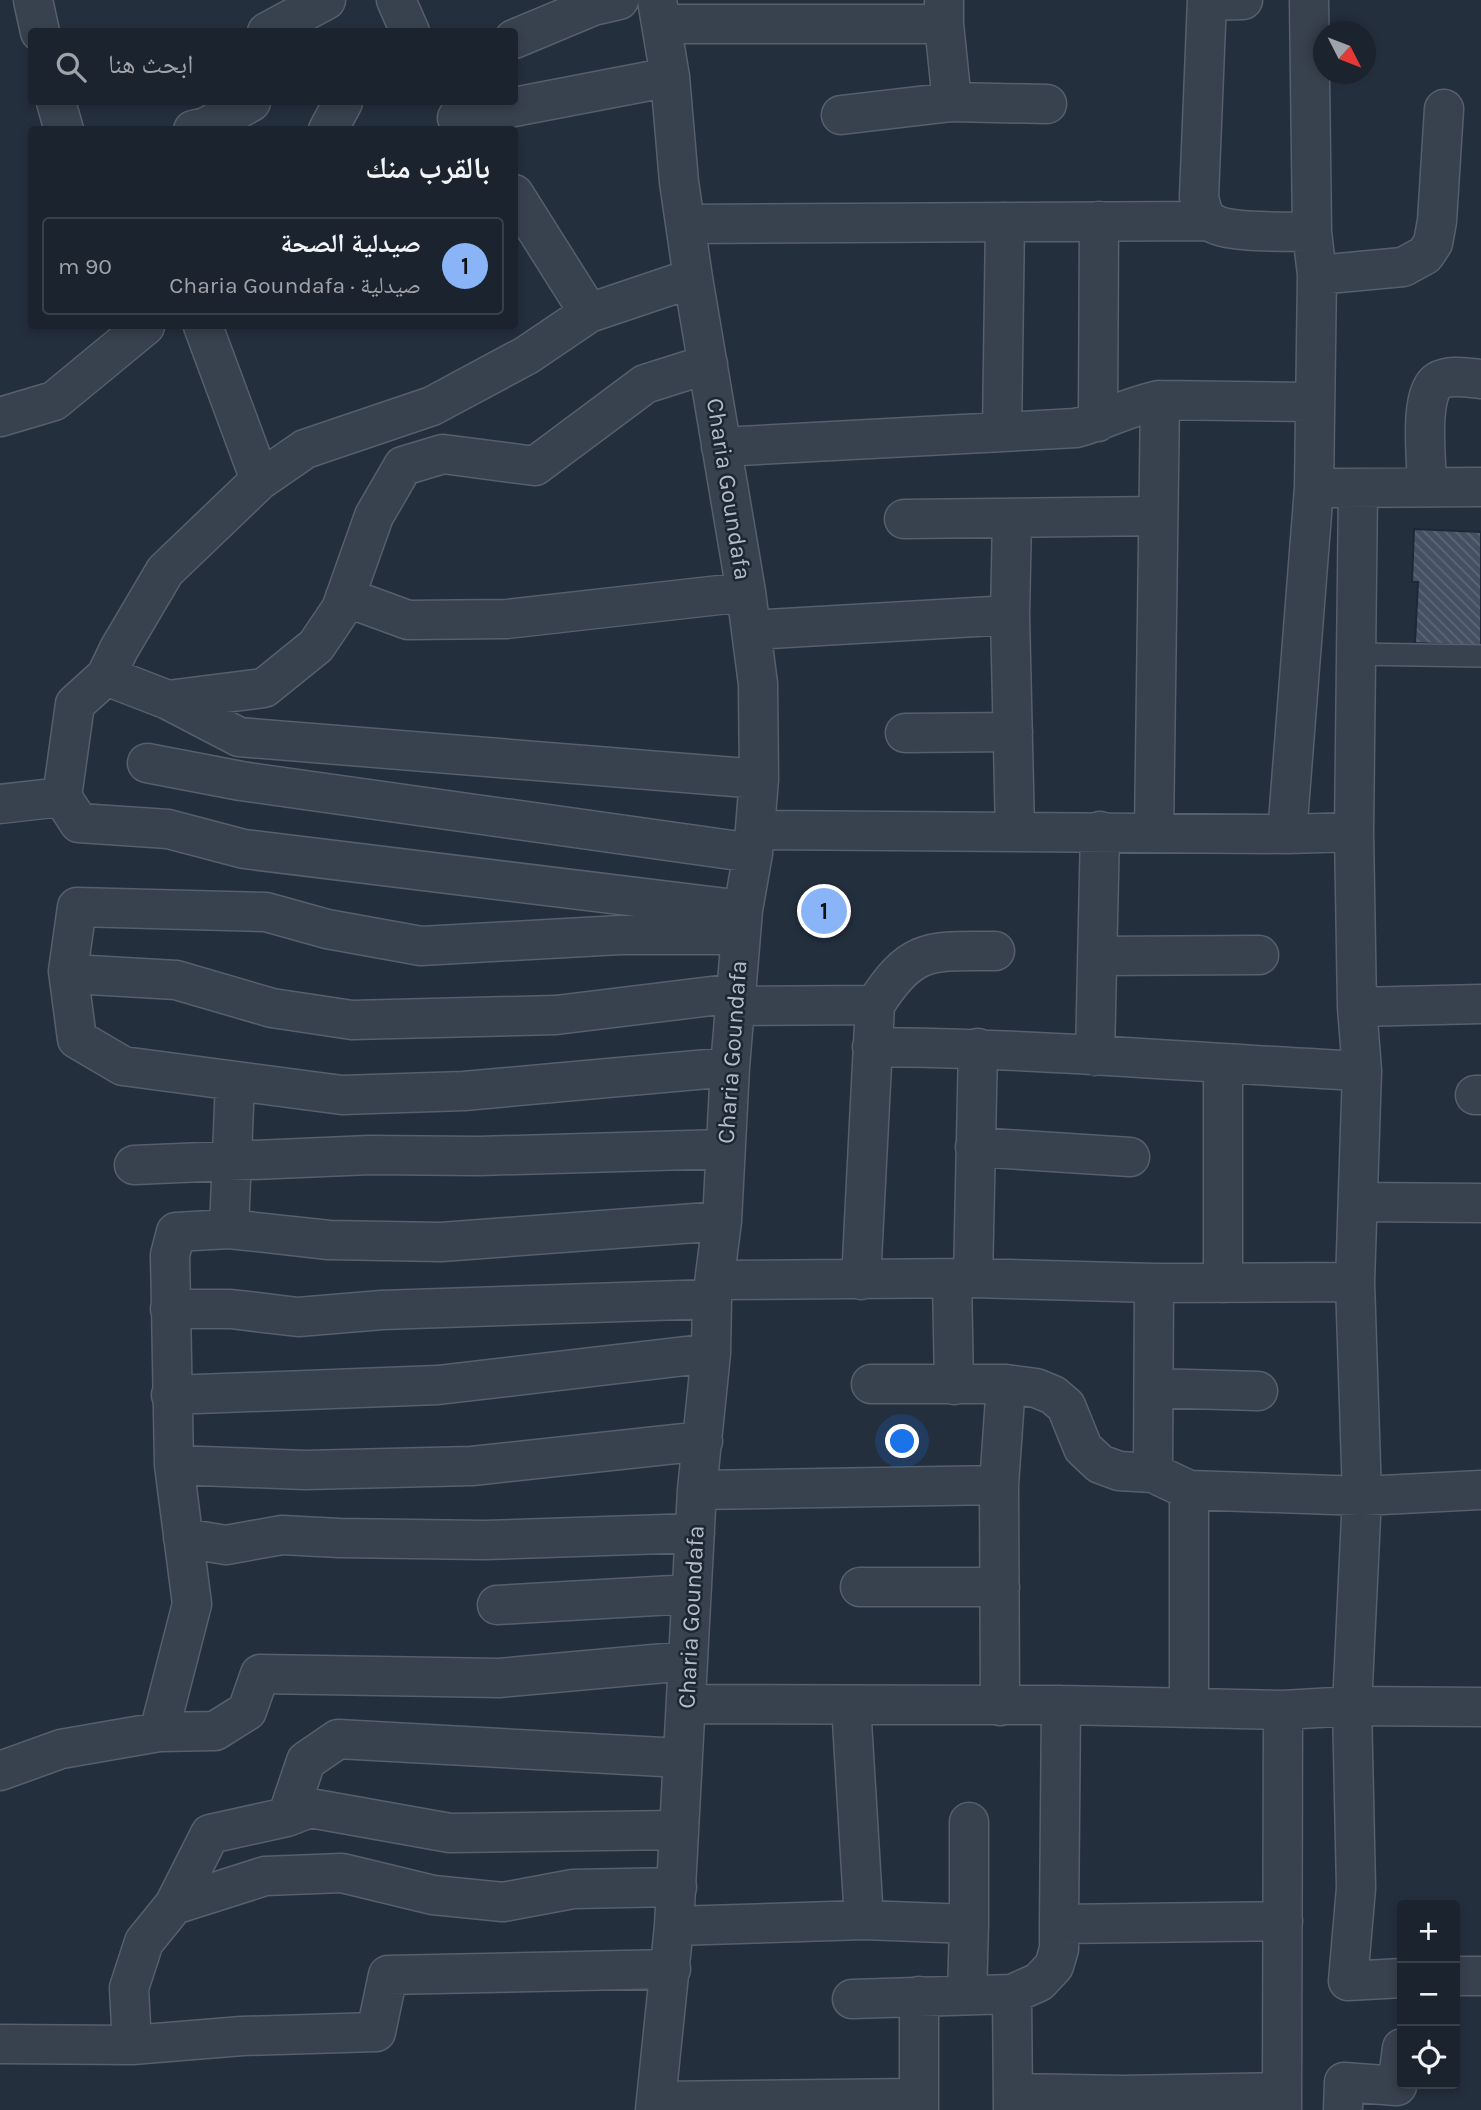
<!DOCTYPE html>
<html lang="ar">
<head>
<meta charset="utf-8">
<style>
  :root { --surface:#1b232e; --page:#242b36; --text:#f1f3f6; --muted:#a0a4aa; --line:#39404a; --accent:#8ab4f8 }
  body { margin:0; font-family:Karla,"Noto Naskh Arabic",sans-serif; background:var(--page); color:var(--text); direction:rtl }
  .controls { position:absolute; right:21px; bottom:21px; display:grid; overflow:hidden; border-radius:7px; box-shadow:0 4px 10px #0003 }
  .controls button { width:63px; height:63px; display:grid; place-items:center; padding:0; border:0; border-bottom:2px solid var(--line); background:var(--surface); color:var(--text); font:35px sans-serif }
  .compass { position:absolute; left:1313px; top:21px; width:63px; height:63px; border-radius:50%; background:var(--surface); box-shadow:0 4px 10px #0003; rotate:132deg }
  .you { position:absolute; left:903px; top:1442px; width:24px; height:24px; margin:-18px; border:5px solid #fff; border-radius:50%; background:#1a73e8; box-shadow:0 0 0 10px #1a73e833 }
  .badge { display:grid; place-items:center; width:46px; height:46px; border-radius:50%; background:var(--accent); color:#111; font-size:23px; font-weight:700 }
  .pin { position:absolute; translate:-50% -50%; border:4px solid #fff; box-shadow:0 2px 7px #0006 }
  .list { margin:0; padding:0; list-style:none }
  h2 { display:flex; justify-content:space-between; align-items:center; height:91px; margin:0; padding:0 28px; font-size:30px }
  h2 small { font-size:23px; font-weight:400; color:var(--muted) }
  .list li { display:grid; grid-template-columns:46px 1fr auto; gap:21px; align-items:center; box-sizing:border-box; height:98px; margin:0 14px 14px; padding:0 14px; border:2px solid var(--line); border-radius:7px }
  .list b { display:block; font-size:26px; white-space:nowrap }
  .list p { margin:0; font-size:23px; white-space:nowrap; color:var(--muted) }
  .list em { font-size:23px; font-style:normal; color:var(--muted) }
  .icon { flex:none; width:38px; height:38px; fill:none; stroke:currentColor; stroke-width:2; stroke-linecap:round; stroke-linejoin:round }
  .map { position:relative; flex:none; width:1481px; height:2110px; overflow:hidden; direction:ltr }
  .search { position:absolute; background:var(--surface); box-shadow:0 4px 10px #0003; left:28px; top:28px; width:490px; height:77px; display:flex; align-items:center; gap:18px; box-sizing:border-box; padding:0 24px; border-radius:7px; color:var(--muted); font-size:26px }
  .panel { position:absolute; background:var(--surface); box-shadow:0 4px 10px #0003; left:28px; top:126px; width:490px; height:203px; border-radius:7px; direction:rtl }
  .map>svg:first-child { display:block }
</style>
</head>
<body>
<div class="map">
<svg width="1481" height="2110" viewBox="0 0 1481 2110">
  <defs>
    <pattern id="building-back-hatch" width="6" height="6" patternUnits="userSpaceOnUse" patternTransform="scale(1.75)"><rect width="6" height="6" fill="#455162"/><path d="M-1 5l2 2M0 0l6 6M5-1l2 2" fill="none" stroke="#5d6877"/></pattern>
  </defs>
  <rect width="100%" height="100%" fill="#242f3e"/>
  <path fill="url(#building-back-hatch)" stroke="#1f2835" stroke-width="2" d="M 1414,529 L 1481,532 L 1481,646 L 1415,643 L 1418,582 L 1412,582 Z"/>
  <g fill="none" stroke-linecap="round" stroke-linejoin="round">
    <defs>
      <path id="lane" d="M 1355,654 L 1481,656"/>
      <path id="street" d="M 33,0 L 40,32
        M 396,0 L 410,32
        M 944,0 L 944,24 L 952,102
        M 1207,0 L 1199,197 C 1201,206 1203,217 1211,222 C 1227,234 1289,231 1312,232
        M 1309,0 L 1312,232 L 1317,275 L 1314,488 L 1287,834 L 1354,832 L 1357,1007 L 1362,1071 L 1355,1282 L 1362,1496 L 1352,1706 L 1356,1888 L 1348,1981 L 1402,1978
        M 1207,1 L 1243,0
        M 662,24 L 944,24
        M 267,32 L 326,0
        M 514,39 L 593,6 L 619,0
        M 56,102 L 64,130
        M 841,115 L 952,102 L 1047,104
        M 457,118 L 670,77
        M 193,130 L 206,127 L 251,102
        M 328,130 L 343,102
        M 514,194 L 589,313
        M 686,224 L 1208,221
        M 1317,275 L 1403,267 L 1425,255 L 1433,243 L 1437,221 L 1444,109
        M 203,326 L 260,480
        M 0,417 L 54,401 L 145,326
        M 1098,422 L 1099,221
        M 1002,432 L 1005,222
        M 721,447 L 1076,428 C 1106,420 1129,406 1160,400 L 1314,402
        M 1427,487 C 1427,464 1418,393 1438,381 C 1450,374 1468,378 1481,379
        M 1333,488 L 1481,487
        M 904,519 L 1158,516
        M 345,597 L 408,620 L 507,619 L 746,592
        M 1010,615 L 1012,518
        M 751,630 L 1010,615 L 1015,831
        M 106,676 L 168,700 L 264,688 L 316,646 L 341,609 L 374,516 L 403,466 L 443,454 L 535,466 L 645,384 L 708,364
        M 168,700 L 239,737 L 759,779
        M 905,733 L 1013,732
        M 147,763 L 241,781 L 753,853
        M 62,797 L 79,823 L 168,829 L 244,849 L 743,910
        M 0,804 L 62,797 L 75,704 L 106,676 L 119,649 L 165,571 L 260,480 L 305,449 L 432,406 L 527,355 L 589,313 L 693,278
        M 755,830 L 1287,834
        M 1154,832 L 1160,400
        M 1354,832 L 1358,489
        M 1097,956 L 1259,955
        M 68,971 L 89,975 L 176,980 L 272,1008 L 352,1020 L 556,1015 L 736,993
        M 735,1006 L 875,1005
        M 1357,1007 L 1481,1004
        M 872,1047 C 1036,1048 1199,1063 1362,1071
        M 1095,1056 L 1100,831
        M 730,1067 L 464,1091 L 342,1095 L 123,1066 L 77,1039 L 68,971 L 77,907 L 266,912 L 327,929 L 421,946 L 620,935 L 741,935
        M 1475,1095 L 1481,1095
        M 975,1147 L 1130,1157
        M 134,1165 L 370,1155 L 479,1156 L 724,1149
        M 1358,1202 L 1481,1203
        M 229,1229 L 329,1240 L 441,1242 L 722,1221
        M 973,1278 L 978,1048
        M 952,1279 L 954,1385
        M 716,1280 L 973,1278 L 1154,1283 L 1355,1282
        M 861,1280 L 875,1005 C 912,946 931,951 995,951
        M 1223,1283 L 1223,1064
        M 170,1309 L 231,1309 L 298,1317 L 382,1310 L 712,1299
        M 871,1384 L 1006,1384 L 1036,1388 L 1053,1395 L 1066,1406 L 1083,1448 L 1100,1464 L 1119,1471 L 1153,1473 L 1189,1490 L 1362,1496 L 1481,1490
        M 1154,1388 L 1258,1391
        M 171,1395 L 438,1385 L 711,1353
        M 174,1465 L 305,1470 L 472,1466 L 703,1441
        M 1153,1473 L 1154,1283
        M 697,1490 L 999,1485
        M 183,1538 L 226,1545 L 282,1535 L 339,1538 L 484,1540 L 695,1533
        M 860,1587 L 1000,1587
        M 497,1605 L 691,1594
        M 687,1704 L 1061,1705 L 1283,1710 L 1352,1706 L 1481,1707
        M 851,1705 L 864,1920 L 969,1924 L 967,1995
        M 1000,1706 L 999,1485 L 1006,1384
        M 1189,1708 L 1189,1490
        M 159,1732 L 215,1731 L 247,1711 L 260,1674 L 499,1678 L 687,1661
        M 0,1771 L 61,1749 L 159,1732 L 192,1604 L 174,1465 L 170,1255 L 176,1232 L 229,1229 L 235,1081
        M 287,1817 L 310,1808 L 450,1833 L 678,1830
        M 174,1905 L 210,1834 L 287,1817 L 306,1761 L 338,1739 L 681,1758
        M 969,1924 L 969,1822
        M 1059,1924 L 1061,1705
        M 674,1926 L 864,1920
        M 1455,1976 L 1481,1976
        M 1012,1994 L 1013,2110
        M 919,1996 L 919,2110
        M 852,1999 L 1012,1994 L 1039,1982 L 1054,1966 L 1059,1949 L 1059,1924 L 1283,1921
        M 0,2044 L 132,2045 L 129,1988 L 144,1942 L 174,1905 L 265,1876 L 342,1873 L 433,1895 L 503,1902 L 573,1889 L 677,1887
        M 132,2045 L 242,2036 L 376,2032 L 388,1975 L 671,1969
        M 1013,2093 L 1123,2095 L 1282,2092
        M 656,2101 L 919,2098
        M 655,2110 L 674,1926 L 697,1490 L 711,1353 L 712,1299 L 722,1221 L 730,1067 L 743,910 L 753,853 L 759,779 L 758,684 L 746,592 L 693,278 L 679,182 L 670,77 L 657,0
        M 1282,2110 L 1283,1710
        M 1343,2110 L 1344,2082 L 1397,2086 L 1402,2048"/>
    </defs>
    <use href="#lane" stroke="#565f6c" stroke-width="24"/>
    <use href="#street" stroke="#565f6c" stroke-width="41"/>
    <use href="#lane" stroke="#38414e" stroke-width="21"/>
    <use href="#street" stroke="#38414e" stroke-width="38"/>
  </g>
  <g text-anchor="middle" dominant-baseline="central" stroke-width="5" stroke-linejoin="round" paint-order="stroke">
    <g font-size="24" fill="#b4bcc9" stroke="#1d2633">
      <text transform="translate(729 489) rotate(81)">Charia Goundafa</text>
      <text transform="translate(732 1052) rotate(-86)">Charia Goundafa</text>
      <text transform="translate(691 1617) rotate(-87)">Charia Goundafa</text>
    </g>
  </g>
</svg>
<div class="controls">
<button>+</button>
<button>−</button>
<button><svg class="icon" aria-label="locate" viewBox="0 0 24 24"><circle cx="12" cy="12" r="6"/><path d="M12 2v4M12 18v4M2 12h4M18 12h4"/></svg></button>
</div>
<svg class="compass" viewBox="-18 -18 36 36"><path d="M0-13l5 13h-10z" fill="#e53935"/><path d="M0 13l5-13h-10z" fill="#a0a4aa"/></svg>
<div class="you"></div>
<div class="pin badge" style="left:824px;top:911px">1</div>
<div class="search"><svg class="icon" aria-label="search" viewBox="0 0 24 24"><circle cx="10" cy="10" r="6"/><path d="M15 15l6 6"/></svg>ابحث هنا</div>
<section class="panel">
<h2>بالقرب منك<small></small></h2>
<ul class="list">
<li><span class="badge">1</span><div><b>صيدلية الصحة</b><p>صيدلية · Charia Goundafa</p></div><em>90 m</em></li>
</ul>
</section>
</div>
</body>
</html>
